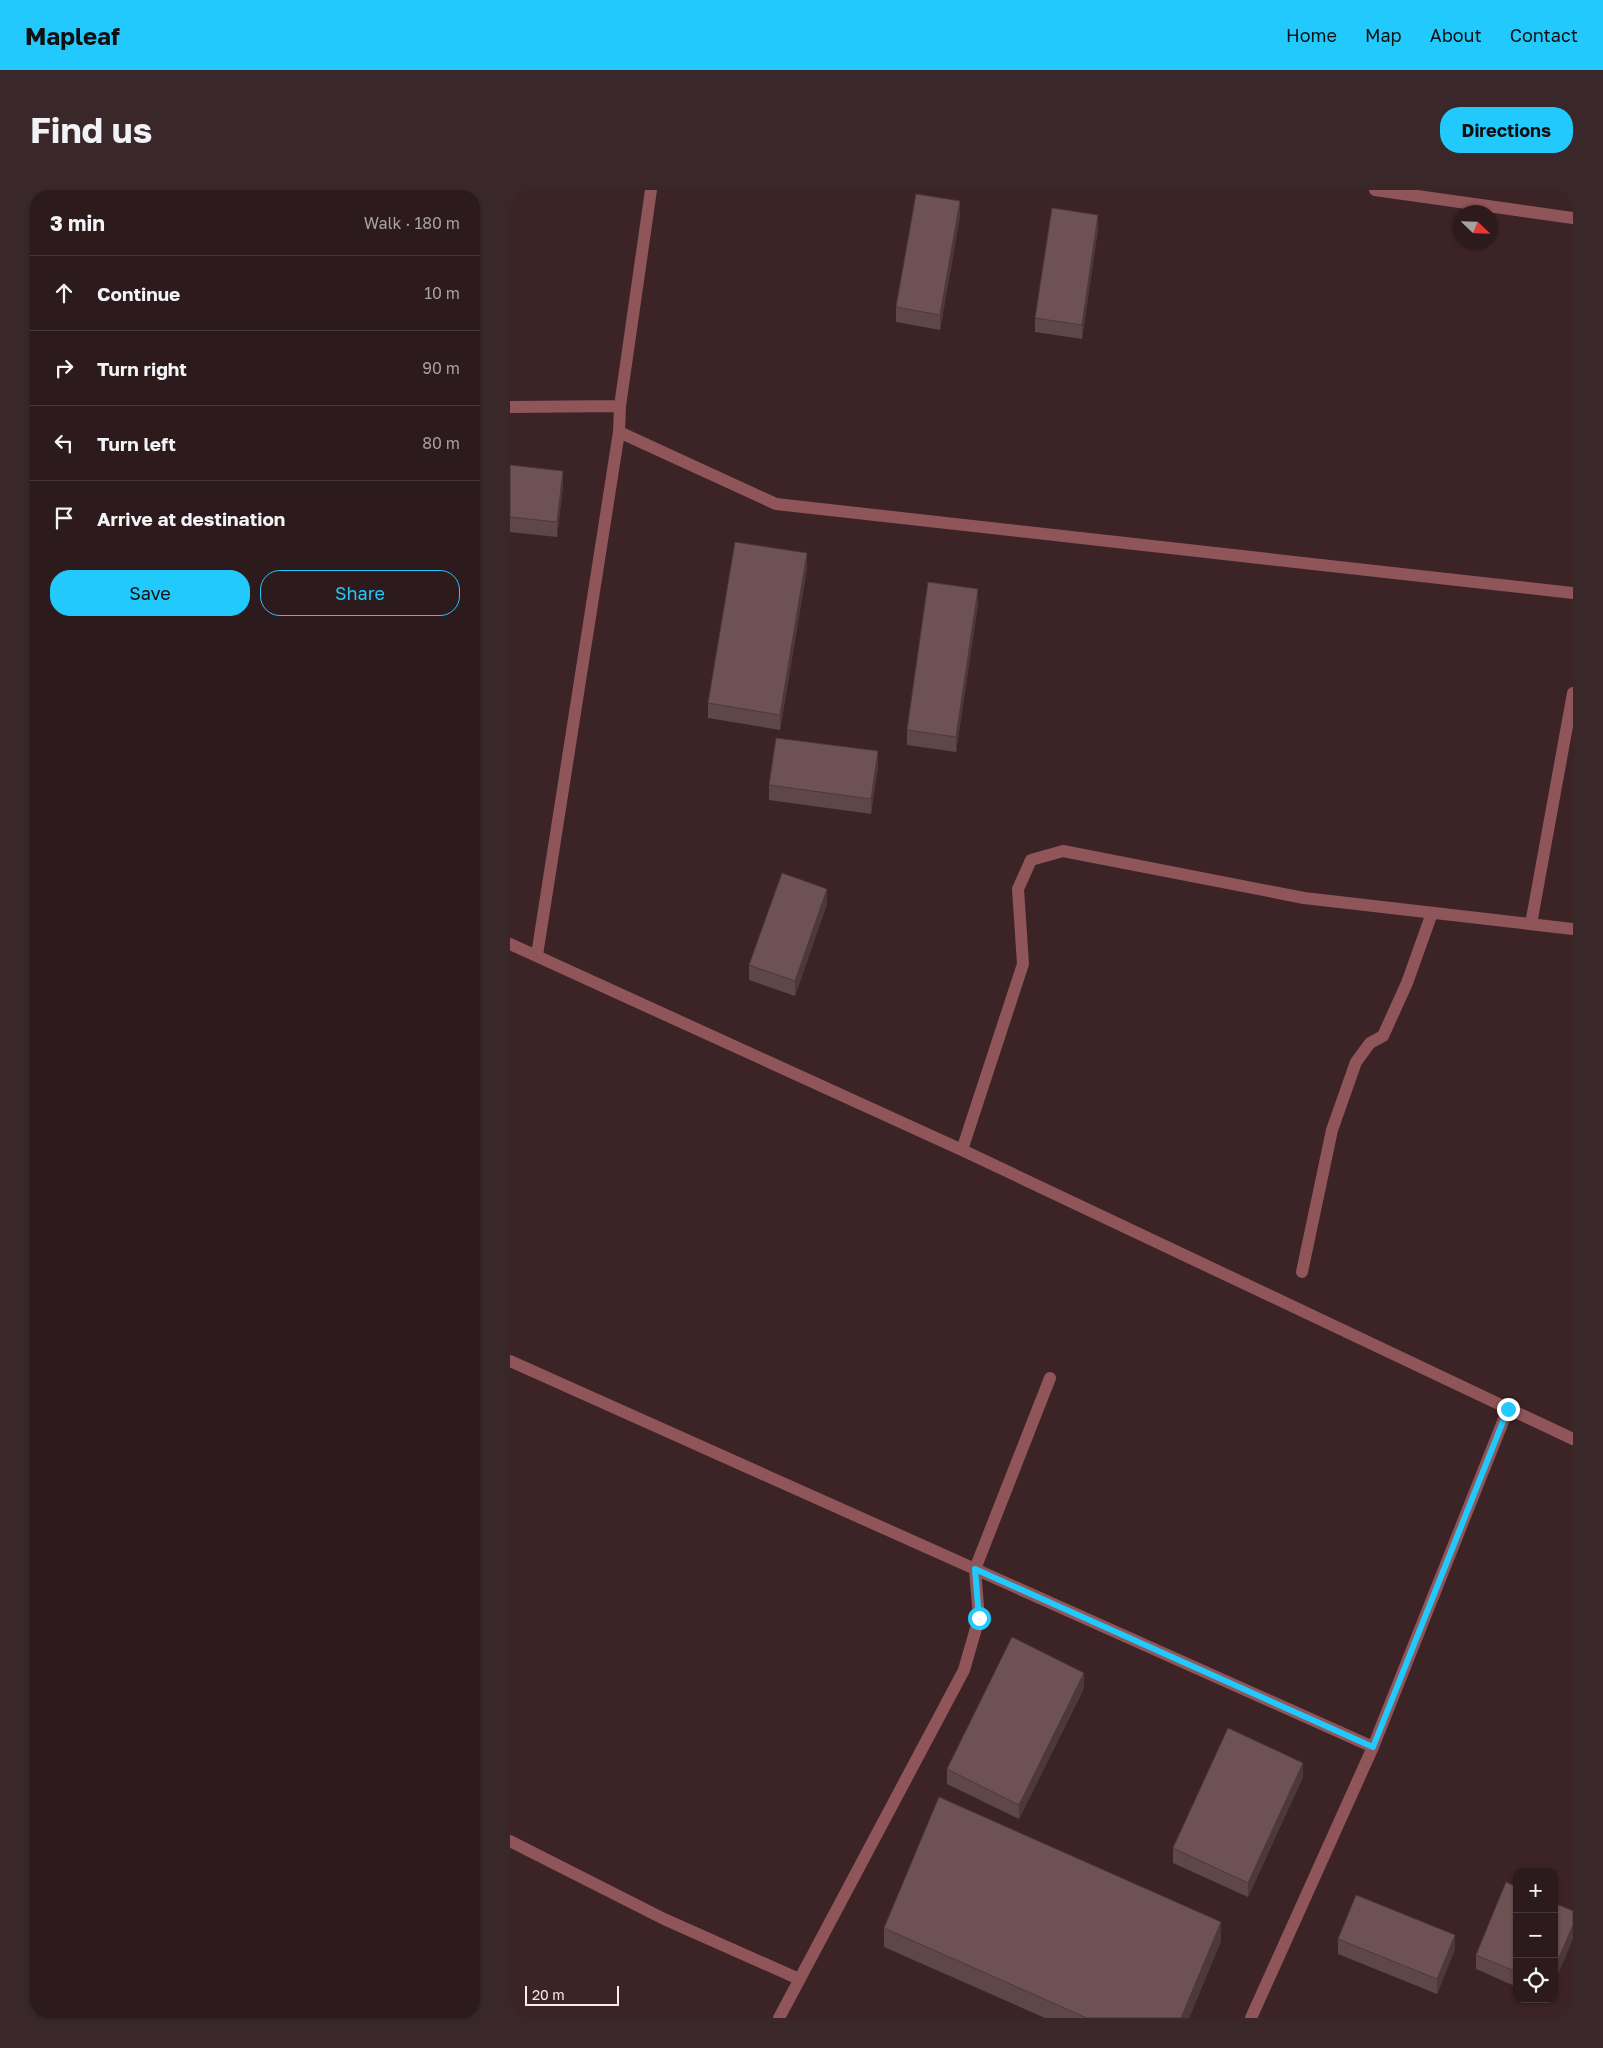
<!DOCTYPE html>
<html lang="en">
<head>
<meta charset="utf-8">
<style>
  :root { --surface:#2d1a1c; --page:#392729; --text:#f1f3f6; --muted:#a7a1a3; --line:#48383b; --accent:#21c9fd }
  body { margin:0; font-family:"Golos Text",sans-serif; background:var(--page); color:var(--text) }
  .controls { position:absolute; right:15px; bottom:15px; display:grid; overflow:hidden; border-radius:10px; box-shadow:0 1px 4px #0004 }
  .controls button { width:45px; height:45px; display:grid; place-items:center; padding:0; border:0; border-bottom:1px solid var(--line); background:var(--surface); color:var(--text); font:25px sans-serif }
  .compass { position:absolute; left:943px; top:15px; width:45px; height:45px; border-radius:50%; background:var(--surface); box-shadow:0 1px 4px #0004; rotate:113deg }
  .scale { position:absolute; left:15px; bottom:12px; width:94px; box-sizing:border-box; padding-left:5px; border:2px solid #fbeaea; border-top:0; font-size:14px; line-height:18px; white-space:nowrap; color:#fbeaea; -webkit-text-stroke:4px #3c2325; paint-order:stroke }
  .stop { position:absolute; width:15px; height:15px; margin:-11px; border:4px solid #21c9fd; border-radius:50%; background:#fff }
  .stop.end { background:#21c9fd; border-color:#fff; box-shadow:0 1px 5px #0008 }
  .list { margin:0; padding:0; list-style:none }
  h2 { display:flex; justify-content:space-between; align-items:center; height:65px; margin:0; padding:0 20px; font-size:21px }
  h2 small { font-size:16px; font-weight:400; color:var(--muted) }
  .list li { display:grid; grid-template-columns:32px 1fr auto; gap:15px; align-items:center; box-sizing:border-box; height:75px; padding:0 20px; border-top:1px solid var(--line) }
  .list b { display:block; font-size:19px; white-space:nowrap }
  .list em { font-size:16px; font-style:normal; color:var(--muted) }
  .actions { display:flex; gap:10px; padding:15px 20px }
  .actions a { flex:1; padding:11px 0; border:1px solid var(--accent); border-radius:20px; text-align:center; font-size:18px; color:var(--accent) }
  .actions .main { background:var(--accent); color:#111 }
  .icon { flex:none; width:28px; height:28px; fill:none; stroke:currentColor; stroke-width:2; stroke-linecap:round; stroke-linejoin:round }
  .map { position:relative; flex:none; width:1063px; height:1828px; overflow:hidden; border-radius:20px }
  header { display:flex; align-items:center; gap:30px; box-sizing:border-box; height:70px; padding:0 25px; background:var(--accent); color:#111 }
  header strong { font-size:24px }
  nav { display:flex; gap:28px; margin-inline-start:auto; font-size:18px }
  .intro { display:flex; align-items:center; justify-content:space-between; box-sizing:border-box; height:120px; padding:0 30px }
  h1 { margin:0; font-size:35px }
  .button { padding:12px 22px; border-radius:20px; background:var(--accent); color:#111; font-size:18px; font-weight:700 }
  main { display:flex; gap:30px; padding:0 30px }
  aside { flex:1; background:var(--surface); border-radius:20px; box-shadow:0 1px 4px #0004 }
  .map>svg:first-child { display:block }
</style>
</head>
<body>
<header>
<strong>Mapleaf</strong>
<nav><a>Home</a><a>Map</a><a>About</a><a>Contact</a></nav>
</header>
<div class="intro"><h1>Find us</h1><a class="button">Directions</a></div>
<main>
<aside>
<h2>3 min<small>Walk · 180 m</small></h2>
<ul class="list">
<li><svg class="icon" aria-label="ahead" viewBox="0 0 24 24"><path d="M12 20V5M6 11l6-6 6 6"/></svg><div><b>Continue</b></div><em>10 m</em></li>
<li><svg class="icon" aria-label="right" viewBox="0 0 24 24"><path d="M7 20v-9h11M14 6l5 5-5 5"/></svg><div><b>Turn right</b></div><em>90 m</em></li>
<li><svg class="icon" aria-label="left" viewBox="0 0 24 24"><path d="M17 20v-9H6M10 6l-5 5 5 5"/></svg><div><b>Turn left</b></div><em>80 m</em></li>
<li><svg class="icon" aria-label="arrive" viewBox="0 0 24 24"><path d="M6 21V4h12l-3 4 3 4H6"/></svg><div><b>Arrive at destination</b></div></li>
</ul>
<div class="actions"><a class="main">Save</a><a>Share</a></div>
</aside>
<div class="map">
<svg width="1063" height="1828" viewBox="0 0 1063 1828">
  <rect width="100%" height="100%" fill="#3c2325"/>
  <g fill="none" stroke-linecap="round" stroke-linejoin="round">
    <path stroke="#905558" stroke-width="12" d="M 0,217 L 110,216
      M 109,242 L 266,314 L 1063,403
      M 1021,734 L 1063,503
      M 0,754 L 452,960 L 1063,1249
      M 27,765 L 109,242 L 110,216 L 141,0
      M 452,960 L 513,774 L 508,699 L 521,670 L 553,661 L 794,708 L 1063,739
      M 792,1082 L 822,940 L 846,872 L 860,853 L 873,846 L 897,793 L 922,723
      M 0,1171 L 863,1557
      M 0,1651 L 154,1729 L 289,1789
      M 269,1828 L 454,1480 L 469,1428 L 465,1379 L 540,1188
      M 741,1828 L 863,1557 L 998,1219"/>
    <path stroke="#905558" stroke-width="12" d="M 865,0 L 1063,28"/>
  </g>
  <path fill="#5f4747" d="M 450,26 L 430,140 L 386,132 L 386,117 Z
    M 588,39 L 572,149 L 525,142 L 525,128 Z
    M 0,275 L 53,296 L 47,347 L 0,342 Z
    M 297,378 L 270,540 L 198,528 L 198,513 Z
    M 468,414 L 446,562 L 397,555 L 397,540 Z
    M 368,576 L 361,624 L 259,610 L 259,595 Z
    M 317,714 L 285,806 L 239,790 L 239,775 Z
    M 574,1498 L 509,1629 L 437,1594 L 437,1579 Z
    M 793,1587 L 738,1707 L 663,1673 L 663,1658 Z
    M 1007,1697 L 1007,1797 L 966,1779 L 966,1765 Z
    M 374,1738 L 711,1751 L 679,1828 L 535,1828 L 374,1757 Z
    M 828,1749 L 945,1759 L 927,1804 L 828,1764 Z"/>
  <path fill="#4d393a" d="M 450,11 L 450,26 L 430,140 L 430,125 Z
    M 588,25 L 588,39 L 572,149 L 572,135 Z
    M 53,281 L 53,296 L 47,347 L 47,332 Z
    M 297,363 L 297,378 L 270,540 L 270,525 Z
    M 468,399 L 468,414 L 446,562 L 446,547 Z
    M 368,561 L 368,576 L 361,624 L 361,609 Z
    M 317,699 L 317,714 L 285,806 L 285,791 Z
    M 574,1483 L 574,1498 L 509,1629 L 509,1615 Z
    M 793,1573 L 793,1587 L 738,1707 L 738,1693 Z
    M 711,1732 L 711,1751 L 679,1828 L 671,1828 Z
    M 1063,1735 L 1063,1749 L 1044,1794 L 1044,1779 Z
    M 945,1745 L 945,1759 L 927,1804 L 927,1789 Z"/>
  <path fill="#6e5253" stroke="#4d393a" d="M 406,4 L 450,11 L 430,125 L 386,117 Z
    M 542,18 L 588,25 L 572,135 L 525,128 Z
    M 0,275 L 53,281 L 47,332 L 0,327 Z
    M 225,352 L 297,363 L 270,525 L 198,513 Z
    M 418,392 L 468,399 L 446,547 L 397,540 Z
    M 266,548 L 368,561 L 361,609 L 259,595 Z
    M 272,683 L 317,699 L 285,791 L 239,775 Z
    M 502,1447 L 574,1483 L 509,1615 L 437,1579 Z
    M 718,1538 L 793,1573 L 738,1693 L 663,1658 Z
    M 429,1607 L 711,1732 L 671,1828 L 577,1828 L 374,1738 Z
    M 996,1692 L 1007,1697 L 1007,1782 L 966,1765 Z
    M 846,1705 L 945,1745 L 927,1789 L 828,1749 Z
    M 1044,1713 L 1063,1721 L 1063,1735 L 1044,1779 Z"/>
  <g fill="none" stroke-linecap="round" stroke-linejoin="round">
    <path stroke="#21c9fd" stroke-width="6" d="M 469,1428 L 465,1379 L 863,1557 L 998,1219"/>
  </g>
</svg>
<div class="controls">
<button>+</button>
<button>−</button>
<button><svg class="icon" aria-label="locate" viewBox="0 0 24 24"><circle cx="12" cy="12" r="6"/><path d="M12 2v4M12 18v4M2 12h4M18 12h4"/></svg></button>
</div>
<svg class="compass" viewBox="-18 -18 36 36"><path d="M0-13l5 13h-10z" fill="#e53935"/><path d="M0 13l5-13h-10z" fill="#a7a1a3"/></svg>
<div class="scale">20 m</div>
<div class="stop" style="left:469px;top:1428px"></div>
<div class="stop end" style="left:998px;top:1219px"></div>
</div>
</main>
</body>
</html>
